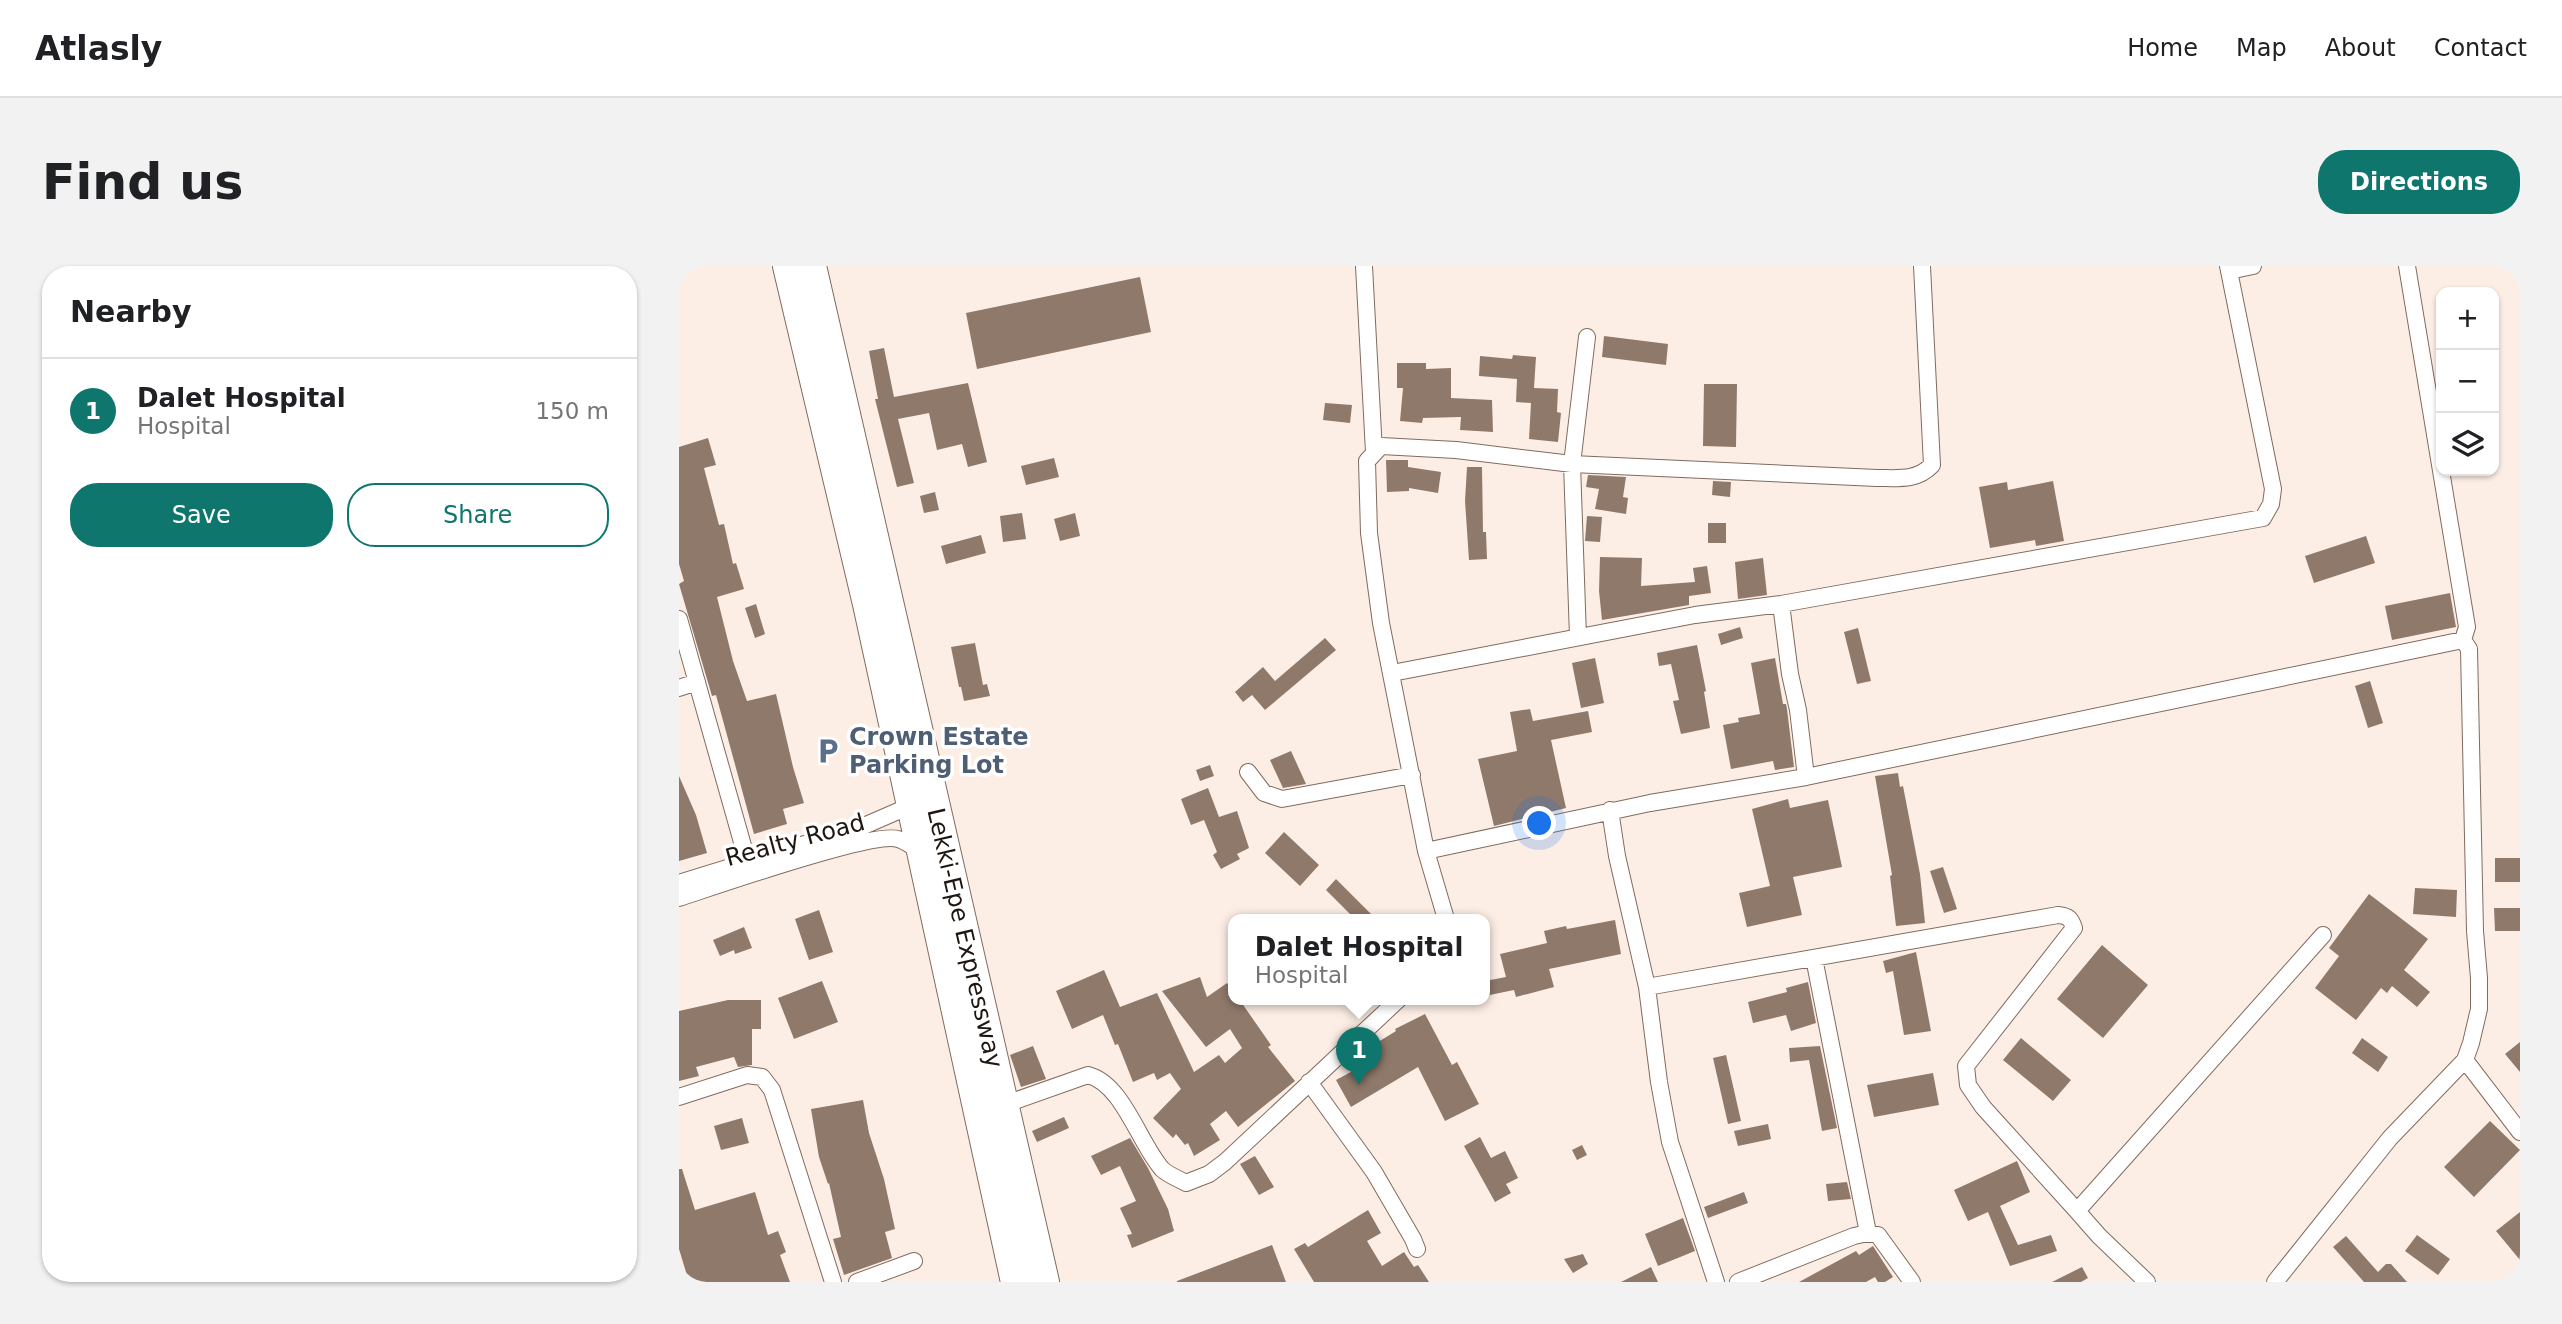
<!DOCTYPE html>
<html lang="en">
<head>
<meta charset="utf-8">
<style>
  :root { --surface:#fff; --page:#f2f2f2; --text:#202124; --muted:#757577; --line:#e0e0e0; --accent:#0f766e }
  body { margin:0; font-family:"DejaVu Sans",sans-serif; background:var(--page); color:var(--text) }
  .controls { position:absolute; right:21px; top:21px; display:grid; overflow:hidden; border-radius:14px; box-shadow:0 2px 5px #0004 }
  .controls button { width:63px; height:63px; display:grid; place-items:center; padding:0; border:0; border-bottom:2px solid var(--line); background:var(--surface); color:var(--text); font:35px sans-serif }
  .you { position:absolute; left:861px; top:558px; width:24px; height:24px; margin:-18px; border:5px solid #fff; border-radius:50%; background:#1a73e8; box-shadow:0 0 0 10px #1a73e833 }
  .badge { display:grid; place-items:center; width:46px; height:46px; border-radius:50%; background:var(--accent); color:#fff; font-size:23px; font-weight:700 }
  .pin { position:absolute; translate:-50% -58px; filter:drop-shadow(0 2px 4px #0008) }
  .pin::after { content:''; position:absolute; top:37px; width:24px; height:21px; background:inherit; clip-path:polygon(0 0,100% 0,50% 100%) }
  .popup { position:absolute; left:549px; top:648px; width:262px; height:91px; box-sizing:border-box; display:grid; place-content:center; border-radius:14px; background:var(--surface); filter:drop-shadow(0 2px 5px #0005); font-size:23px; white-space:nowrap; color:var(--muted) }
  .popup b { font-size:26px; color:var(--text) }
  .popup::after { content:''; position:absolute; left:50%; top:100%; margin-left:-14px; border:14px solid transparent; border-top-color:var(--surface) }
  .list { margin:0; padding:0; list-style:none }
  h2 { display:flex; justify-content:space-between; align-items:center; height:91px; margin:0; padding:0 28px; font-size:30px }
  h2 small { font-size:23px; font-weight:400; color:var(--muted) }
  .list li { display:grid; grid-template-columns:46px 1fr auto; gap:21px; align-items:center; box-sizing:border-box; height:105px; padding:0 28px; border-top:2px solid var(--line) }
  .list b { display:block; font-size:26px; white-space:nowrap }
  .list p { margin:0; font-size:23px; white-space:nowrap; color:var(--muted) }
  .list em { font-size:23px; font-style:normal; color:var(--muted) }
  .actions { display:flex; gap:14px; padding:21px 28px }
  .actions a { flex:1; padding:16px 0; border:2px solid var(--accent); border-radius:28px; text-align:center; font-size:24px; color:var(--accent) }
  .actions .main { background:var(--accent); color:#fff }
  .icon { flex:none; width:38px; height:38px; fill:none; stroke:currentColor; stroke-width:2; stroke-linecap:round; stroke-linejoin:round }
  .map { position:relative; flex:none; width:1841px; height:1016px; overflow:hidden; border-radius:28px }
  header { display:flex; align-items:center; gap:42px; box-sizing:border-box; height:98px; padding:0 35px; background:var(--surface); border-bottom:2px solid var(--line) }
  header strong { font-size:33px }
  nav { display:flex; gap:38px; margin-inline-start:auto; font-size:24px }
  .intro { display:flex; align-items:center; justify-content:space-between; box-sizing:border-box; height:168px; padding:0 42px }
  h1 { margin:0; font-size:49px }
  .button { padding:18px 32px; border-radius:28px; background:var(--accent); color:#fff; font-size:24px; font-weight:700 }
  main { display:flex; gap:42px; padding:0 42px }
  aside { flex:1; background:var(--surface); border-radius:28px; box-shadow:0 2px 5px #0004 }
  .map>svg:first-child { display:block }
</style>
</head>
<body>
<header>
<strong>Atlasly</strong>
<nav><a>Home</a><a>Map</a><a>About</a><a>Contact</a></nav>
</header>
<div class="intro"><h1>Find us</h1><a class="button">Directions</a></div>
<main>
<aside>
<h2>Nearby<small></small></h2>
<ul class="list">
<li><span class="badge">1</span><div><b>Dalet Hospital</b><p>Hospital</p></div><em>150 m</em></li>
</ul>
<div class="actions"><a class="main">Save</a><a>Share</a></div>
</aside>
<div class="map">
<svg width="1841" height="1016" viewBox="0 0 1841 1016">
  <rect width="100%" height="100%" fill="#fdeee5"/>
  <path fill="#8f796b" d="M 461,11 L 472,66 L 298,103 L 287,47 Z
    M 925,70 L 989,78 L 987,99 L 923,91 Z
    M 205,82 L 215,131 L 289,117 L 308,196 L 289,201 L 283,178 L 258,184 L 250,147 L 219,153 L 235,217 L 218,221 L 196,133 L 199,133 L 190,85 Z
    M 834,89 L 857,91 L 855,122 L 879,123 L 878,146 L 882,147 L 879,176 L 850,173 L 852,137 L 837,136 L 838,113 L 800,110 L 801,90 L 833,93 Z
    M 718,97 L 747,97 L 747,103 L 772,102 L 772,132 L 813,134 L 814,166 L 781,164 L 782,151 L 744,152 L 743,157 L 721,155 L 724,122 L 718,122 Z
    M 1025,118 L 1058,118 L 1057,181 L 1024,180 Z
    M 646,137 L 673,139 L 671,157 L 644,154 Z
    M 29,172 L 37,199 L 25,202 L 40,259 L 45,258 L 54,298 L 57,297 L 65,323 L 38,331 L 54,395 L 68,435 L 97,428 L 114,501 L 125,537 L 104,543 L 108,558 L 75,568 L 37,429 L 33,430 L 0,318 L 5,315 L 0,298 L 0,181 Z
    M 375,192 L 380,211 L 347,219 L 342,200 Z
    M 707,194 L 729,194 L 729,201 L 762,206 L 759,227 L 730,222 L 730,225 L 708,226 Z
    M 788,201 L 803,201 L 804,266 L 807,266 L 808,293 L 790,294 L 786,235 Z
    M 909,209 L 947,211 L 944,231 L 949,232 L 947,248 L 916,243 L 920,223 L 907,221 Z
    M 1034,215 L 1052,216 L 1051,231 L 1033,229 Z
    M 1374,215 L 1385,275 L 1357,280 L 1356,274 L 1311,282 L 1300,221 L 1328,216 L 1329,224 Z
    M 256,226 L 260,244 L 245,247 L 241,230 Z
    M 343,247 L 347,273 L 324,276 L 321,250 Z
    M 396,247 L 401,270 L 381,275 L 375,253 Z
    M 908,250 L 923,251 L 921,276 L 906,275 Z
    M 1029,257 L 1047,257 L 1047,277 L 1029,277 Z
    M 302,269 L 307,287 L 267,298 L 262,280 Z
    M 1687,270 L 1696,297 L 1635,317 L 1626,290 Z
    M 921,291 L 963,292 L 962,320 L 1016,316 L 1014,302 L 1028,300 L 1032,327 L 1010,330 L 1010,339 L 923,354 L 920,325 Z
    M 1084,292 L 1088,329 L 1059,333 L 1056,296 Z
    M 1771,327 L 1777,361 L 1713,374 L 1706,340 Z
    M 77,338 L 86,368 L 76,372 L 66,342 Z
    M 1061,361 L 1064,372 L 1042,379 L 1039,368 Z
    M 1179,362 L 1192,415 L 1178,418 L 1165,366 Z
    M 646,372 L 657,384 L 586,444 L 573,429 L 564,436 L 556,426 L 584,401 L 596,415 Z
    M 296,377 L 304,419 L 308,418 L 311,430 L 285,435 L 282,421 L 280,421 L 272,381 Z
    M 1018,379 L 1027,425 L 1025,426 L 1031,462 L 1002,468 L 994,435 L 1000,434 L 992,398 L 980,400 L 978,387 Z
    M 916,392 L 925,437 L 902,442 L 893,397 Z
    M 1096,392 L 1104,438 L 1107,438 L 1108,443 L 1115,501 L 1096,504 L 1094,495 L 1052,503 L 1044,459 L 1060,456 L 1059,452 L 1081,448 L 1072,397 Z
    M 1691,415 L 1704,457 L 1689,462 L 1676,420 Z
    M 851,443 L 854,455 L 909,445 L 913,466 L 872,474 L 887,542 L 815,560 L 799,493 L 838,485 L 831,446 Z
    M 612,485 L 627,518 L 604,522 L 591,494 Z
    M 531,499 L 535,510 L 521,515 L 517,504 Z
    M 1219,507 L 1221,521 L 1224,520 L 1241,608 L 1246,657 L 1217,660 L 1211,610 L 1213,609 L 1196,510 Z
    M 0,510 L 17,549 L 28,587 L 0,595 Z
    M 529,522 L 540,551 L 558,545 L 570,582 L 558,588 L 561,593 L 542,603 L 534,589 L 538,586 L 525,554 L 512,559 L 502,533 Z
    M 1109,533 L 1111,542 L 1149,534 L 1163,601 L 1114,611 L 1123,649 L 1068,661 L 1060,627 L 1091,620 L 1073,543 Z
    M 605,566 L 640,599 L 621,620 L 586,587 Z
    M 1816,592 L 1841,592 L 1841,616 L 1816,616 Z
    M 1264,601 L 1278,643 L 1265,647 L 1251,605 Z
    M 657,613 L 697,653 L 676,653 L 647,624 Z
    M 1736,622 L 1778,624 L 1777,651 L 1734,648 Z
    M 1690,628 L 1749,673 L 1725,704 L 1751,726 L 1738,741 L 1713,720 L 1708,727 L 1702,722 L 1677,754 L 1636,722 L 1660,690 L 1650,682 Z
    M 1815,642 L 1841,642 L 1841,665 L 1816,665 Z
    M 140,644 L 154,686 L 130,694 L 116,653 Z
    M 936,654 L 942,688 L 870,703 L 875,721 L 837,731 L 835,724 L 806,730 L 806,715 L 827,711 L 821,688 L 868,677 L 865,665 L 887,660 L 888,663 Z
    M 65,661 L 73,682 L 56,688 L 55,684 L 41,690 L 34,674 Z
    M 1423,679 L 1469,719 L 1424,772 L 1378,733 Z
    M 1237,686 L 1252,765 L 1225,769 L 1214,705 L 1207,707 L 1204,695 Z
    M 425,704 L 441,741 L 478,727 L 515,806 L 540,789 L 546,797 L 563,782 L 551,763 L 527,781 L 483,725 L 521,711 L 528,731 L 548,717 L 554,725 L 554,733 L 560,733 L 592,779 L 589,781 L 616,815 L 559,861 L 547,845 L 531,858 L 541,874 L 515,890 L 509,877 L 506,879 L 497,868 L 494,872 L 474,852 L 502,823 L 491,807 L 478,814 L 475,807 L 454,816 L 439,778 L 436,779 L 424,749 L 393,763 L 377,725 Z
    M 143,715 L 159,756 L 115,773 L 99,732 Z
    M 1129,716 L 1137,757 L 1112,765 L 1107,749 L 1074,757 L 1069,736 L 1108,726 L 1107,722 Z
    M 49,734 L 82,734 L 82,763 L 73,763 L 73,799 L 59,801 L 55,791 L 17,801 L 20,810 L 0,815 L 0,745 Z
    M 746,748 L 773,799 L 778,796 L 800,838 L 766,855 L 739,801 L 672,841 L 657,814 L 698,792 L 691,781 L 717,765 L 716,763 Z
    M 1342,772 L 1392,814 L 1374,835 L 1324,794 Z
    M 1683,772 L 1709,791 L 1699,806 L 1673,787 Z
    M 1841,776 L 1841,806 L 1826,788 Z
    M 354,780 L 367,813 L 342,821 L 331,789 Z
    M 1141,780 L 1158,862 L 1143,865 L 1130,794 L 1111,796 L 1110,782 Z
    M 1047,789 L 1062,855 L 1049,858 L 1034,792 Z
    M 1254,807 L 1260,839 L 1195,851 L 1188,819 Z
    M 184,834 L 190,867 L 205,913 L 216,963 L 206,966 L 213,992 L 165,1009 L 154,973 L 162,971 L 150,917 L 149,918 L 140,891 L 132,843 Z
    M 385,851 L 390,862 L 358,876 L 353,865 Z
    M 63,852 L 70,877 L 42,884 L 35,860 Z
    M 1811,855 L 1841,884 L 1795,931 L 1765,901 Z
    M 1089,858 L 1092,873 L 1059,880 L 1055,865 Z
    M 801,871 L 812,892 L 826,885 L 839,912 L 827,918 L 832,927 L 816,936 L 785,880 Z
    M 451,872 L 469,902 L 489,943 L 495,965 L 453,982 L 448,969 L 453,968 L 441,942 L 457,935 L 441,900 L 422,909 L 412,890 Z
    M 903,879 L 908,889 L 898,894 L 893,884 Z
    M 576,890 L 595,921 L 580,929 L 561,898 Z
    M 1338,895 L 1351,926 L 1321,940 L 1339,979 L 1372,969 L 1378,985 L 1331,1000 L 1309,946 L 1289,955 L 1275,924 Z
    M 0,903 L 3,903 L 16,944 L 76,926 L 89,969 L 99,965 L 107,986 L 101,989 L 111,1016 L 10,1016 L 0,983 Z
    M 1168,916 L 1172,933 L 1149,935 L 1147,918 Z
    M 1065,926 L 1069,937 L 1029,952 L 1025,941 Z
    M 689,944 L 702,967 L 688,975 L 703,1000 L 725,986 L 735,1001 L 739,999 L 750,1016 L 635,1016 L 615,983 L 626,977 L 629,981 Z
    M 1841,946 L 1841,994 L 1817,965 Z
    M 1004,952 L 1016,985 L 979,1000 L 966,968 Z
    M 1738,969 L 1771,993 L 1759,1009 L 1726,985 Z
    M 1667,970 L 1699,1006 L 1707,998 L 1712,998 L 1728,1016 L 1685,1016 L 1654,981 Z
    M 593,979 L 607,1016 L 498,1016 L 498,1015 Z
    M 1194,980 L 1214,1011 L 1206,1016 L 1199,1016 L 1196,1011 L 1187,1016 L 1120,1016 L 1177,985 L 1180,989 Z
    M 904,988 L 909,998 L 894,1007 L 885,993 Z
    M 972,1001 L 979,1016 L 942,1016 Z
    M 1403,1001 L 1409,1012 L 1402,1016 L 1373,1016 Z"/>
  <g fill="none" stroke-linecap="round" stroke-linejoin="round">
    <defs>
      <path id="street" d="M 685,0 L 695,186
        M 1728,0 L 1788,361 L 1784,374
        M 1550,5 L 1574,0
        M 0,353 L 72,608
        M 899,371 L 893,198 L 908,71
        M 713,407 L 1016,349 L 1102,338 L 1584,252 L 1592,238 L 1594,223 L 1549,0
        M 0,422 L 18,416
        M 569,506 L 585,527 L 603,533 L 733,509
        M 1127,511 L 1784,374 L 1790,383 L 1796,665 L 1800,712 L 1800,743 L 1792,777 L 1786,794 L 1711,872 L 1596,1016
        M 931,544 L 938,590 L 968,721 L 980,816 L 991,876 L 1037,1016
        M 747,585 L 971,537 L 1127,511 L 1119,444 L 1111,408 L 1102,338
        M 0,617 L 187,559 L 233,539
        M 0,632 C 34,621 194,565 219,573 C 227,575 235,582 243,586
        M 767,653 L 747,585 L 702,357 L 690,267 L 688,195 L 702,180 L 777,184 L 893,198 L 1198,212 C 1219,212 1238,215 1253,199 L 1243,0
        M 1135,692 L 1189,967
        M 968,721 L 1379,649 C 1390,650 1392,653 1395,662 L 1287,800 L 1289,819 L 1304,841 L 1398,945
        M 1786,794 L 1841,866
        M 630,816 L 695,906 L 734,973 L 738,983
        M 0,831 L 68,809 L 83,811 L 93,824 L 154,1016
        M 324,839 L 409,809 C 444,818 460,877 483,903 C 489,909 500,913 507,917 L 530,908 L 546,896 L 720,733
        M 178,1016 L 235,995
        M 1059,1016 L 1175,970 L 1189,967 L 1199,969 L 1233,1016
        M 1468,1016 L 1420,970 L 1398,945 L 1644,669"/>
      <path id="highway" d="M 109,0 L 189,338 L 337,1016
        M 132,0 L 365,1016"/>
    </defs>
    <use href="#street" stroke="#806b5e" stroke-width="18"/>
    <use href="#highway" stroke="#806b5e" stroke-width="32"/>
    <use href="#street" stroke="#fff" stroke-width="16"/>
    <use href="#highway" stroke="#fff" stroke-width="30"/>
  </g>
  <defs>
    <symbol id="parking-bare" viewBox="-9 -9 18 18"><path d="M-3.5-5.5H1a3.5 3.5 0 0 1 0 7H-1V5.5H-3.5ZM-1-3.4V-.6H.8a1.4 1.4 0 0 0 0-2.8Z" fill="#5c6f8a" stroke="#fff" stroke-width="2.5" paint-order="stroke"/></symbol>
  </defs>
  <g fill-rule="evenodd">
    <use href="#parking-bare" x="130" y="466" width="38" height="38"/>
  </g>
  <g text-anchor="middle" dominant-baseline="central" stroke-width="7" stroke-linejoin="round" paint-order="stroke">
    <g font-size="24" font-weight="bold" fill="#4e5e75" stroke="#fff" text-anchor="start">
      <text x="170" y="471">Crown Estate<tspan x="170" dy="28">Parking Lot</tspan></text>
    </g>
    <g font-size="24" fill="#1e1611" stroke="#fff">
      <text transform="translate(116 574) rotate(-15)">Realty Road</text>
      <text transform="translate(286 672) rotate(77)">Lekki-Epe Expressway</text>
    </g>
  </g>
</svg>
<div class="controls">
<button>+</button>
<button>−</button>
<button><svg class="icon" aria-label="layers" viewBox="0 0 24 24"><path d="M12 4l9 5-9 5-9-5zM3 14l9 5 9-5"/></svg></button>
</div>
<div class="you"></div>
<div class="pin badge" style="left:680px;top:819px">1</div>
<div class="popup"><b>Dalet Hospital</b>Hospital</div>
</div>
</main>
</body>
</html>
